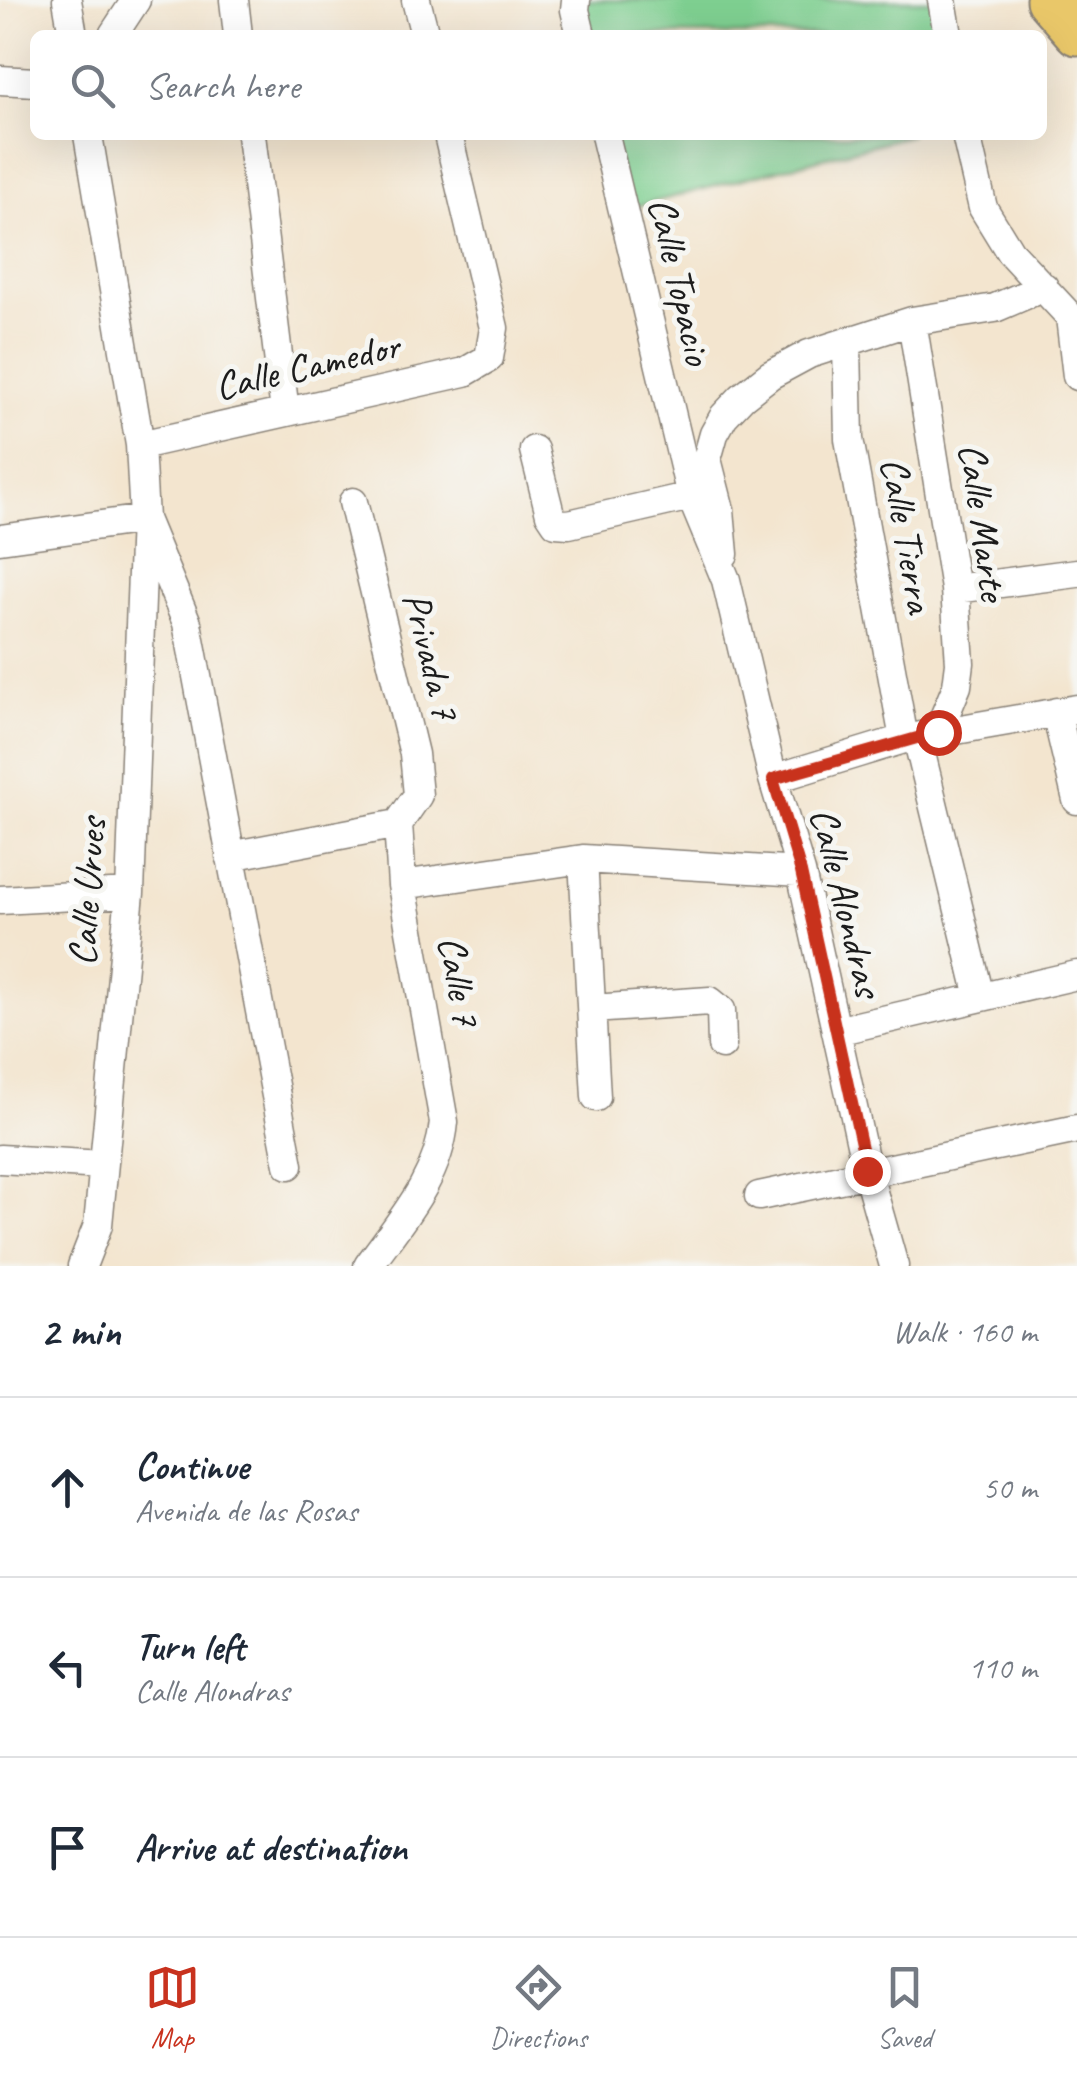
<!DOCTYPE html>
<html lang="en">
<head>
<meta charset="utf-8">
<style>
  :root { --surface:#fff; --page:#f2f2f3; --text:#1f2937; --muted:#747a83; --line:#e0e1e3; --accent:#c8321e }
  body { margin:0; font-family:Caveat,sans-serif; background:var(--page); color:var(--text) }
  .stop { position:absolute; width:30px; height:30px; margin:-22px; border:8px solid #c8321e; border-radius:50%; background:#fff }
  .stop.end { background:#c8321e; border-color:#fff; box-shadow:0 2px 10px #0008 }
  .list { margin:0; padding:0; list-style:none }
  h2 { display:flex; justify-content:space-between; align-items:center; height:130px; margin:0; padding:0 40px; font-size:42px }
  h2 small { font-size:32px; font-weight:400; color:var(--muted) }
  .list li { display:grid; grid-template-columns:65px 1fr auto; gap:30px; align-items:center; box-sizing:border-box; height:180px; padding:0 40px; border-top:2px solid var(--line) }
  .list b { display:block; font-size:38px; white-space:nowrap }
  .list p { margin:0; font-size:32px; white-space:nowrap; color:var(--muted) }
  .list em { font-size:32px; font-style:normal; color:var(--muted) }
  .icon { flex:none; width:55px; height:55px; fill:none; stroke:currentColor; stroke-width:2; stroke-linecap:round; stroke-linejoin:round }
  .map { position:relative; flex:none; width:1077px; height:1266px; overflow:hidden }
  .search { position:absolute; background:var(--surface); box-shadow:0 10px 40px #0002; left:30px; right:30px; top:30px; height:110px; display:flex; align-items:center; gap:25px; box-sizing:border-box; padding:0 35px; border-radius:15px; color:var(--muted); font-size:38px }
  .sheet { height:670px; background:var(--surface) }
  nav { display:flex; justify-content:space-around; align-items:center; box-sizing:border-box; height:140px; border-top:2px solid var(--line); background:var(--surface); font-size:28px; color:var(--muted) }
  nav a { display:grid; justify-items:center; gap:5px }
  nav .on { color:var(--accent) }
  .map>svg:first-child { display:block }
</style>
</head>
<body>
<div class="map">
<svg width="1077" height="1266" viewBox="0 0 1077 1266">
  <rect width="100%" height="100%" fill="#f6f6f2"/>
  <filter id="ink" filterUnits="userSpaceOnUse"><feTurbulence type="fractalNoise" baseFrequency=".01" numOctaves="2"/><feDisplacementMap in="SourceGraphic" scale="20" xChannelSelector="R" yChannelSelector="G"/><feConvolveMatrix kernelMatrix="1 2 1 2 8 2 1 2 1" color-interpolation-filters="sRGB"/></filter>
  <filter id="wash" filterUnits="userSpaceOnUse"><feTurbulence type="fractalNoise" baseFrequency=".0048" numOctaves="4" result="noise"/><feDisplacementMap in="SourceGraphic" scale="40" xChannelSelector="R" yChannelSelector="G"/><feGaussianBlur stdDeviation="2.25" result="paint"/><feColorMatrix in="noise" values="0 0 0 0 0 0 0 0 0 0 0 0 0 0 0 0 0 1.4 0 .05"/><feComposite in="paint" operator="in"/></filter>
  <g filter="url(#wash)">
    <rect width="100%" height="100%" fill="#f3e5cf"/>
    <path fill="#7ecf90" stroke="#4d7656" stroke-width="2.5" d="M 576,0 L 937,0 L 945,35 L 583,35 Z
      M 606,135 L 911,135 L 623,210 Z"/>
  </g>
  <g filter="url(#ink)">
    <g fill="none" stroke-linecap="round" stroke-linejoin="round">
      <defs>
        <path id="street" d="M 67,0 L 73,35
          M 234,0 L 238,35
          M 416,0 L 425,35
          M 576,0 L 575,10 L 581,35
          M 942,0 L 948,35
          M 113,35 L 136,0
          M 0,80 L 35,82
          M 251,135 L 285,412
          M 605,135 L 691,496 L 726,580 L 773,779 L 801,872 L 867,1171 L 894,1266
          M 966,135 L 983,208 L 1010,252 L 1077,324
          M 1070,317 L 1077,376
          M 912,321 L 955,589 L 960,663 L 957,686 L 938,732
          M 847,344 L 849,439 L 904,739
          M 140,445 L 465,372 L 489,358 L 494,328 L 448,135
          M 534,450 L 550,514 L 556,523 L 569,524 L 691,496
          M 353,502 L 414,754 L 418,795 L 398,824
          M 0,539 L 144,519 L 187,623 L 289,1165
          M 724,554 L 720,510 L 707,459 L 714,434 L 724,416 L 742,397 L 770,375 L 809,354 L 912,321 L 995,308 L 1044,287
          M 955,589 L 1077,573
          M 1056,712 L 1077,800
          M 917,737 L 980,997
          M 773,779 L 904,739 L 1077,709
          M 230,856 L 398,824
          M 583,859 L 596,1097
          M 402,885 L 583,859 L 801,872
          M 0,900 L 130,893
          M 592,1009 L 710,1001 L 721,1010 L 722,1045
          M 836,1031 L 1077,975
          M 0,1159 L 103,1165
          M 759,1196 L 1077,1129
          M 82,1266 L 98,1225 L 130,893 L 144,519 L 140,445 L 88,135
          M 368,1266 C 400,1221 439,1179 444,1122 L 402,885 L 398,824"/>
        <path id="primary" d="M 1049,0 L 1077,32"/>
      </defs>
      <use href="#street" stroke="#888076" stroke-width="31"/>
      <use href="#primary" stroke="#888076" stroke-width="49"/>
      <use href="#street" stroke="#fff" stroke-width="28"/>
      <use href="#primary" stroke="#e9c769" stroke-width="45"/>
    </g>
  </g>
  <g fill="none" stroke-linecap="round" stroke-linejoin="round" filter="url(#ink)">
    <path stroke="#c8321e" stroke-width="12" d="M 867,1171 L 801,872 L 773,779 L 938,732"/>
  </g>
  <g text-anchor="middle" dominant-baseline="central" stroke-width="10" stroke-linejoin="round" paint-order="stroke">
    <g font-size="40" fill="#1c1c1c" stroke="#f6f6f2">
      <text transform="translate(680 281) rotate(77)">Calle Topacio</text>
      <text transform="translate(307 366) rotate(-13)">Calle Camedor</text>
      <text transform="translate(983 522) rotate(82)">Calle Marte</text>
      <text transform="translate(907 535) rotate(80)">Calle Tierra</text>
      <text transform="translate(431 656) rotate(76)">Privada 7</text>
      <text transform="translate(87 892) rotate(-86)">Calle Urues</text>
      <text transform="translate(846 902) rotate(76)">Calle Alondras</text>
      <text transform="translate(459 981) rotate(80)">Calle 7</text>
    </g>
  </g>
</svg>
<div class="stop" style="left:938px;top:732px"></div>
<div class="stop end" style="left:867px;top:1171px"></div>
<div class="search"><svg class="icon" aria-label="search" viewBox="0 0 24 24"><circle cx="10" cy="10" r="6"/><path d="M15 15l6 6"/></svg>Search here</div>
</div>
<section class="sheet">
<h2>2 min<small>Walk · 160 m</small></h2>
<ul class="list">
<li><svg class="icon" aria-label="ahead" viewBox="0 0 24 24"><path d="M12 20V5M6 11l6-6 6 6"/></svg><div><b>Continue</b><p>Avenida de las Rosas</p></div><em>50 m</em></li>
<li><svg class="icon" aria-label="left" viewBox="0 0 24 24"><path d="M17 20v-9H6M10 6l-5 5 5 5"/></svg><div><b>Turn left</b><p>Calle Alondras</p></div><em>110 m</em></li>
<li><svg class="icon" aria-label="arrive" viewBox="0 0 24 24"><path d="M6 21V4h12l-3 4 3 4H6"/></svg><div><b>Arrive at destination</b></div></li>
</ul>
</section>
<nav>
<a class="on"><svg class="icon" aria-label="map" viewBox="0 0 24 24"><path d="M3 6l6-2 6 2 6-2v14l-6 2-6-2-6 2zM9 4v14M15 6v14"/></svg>Map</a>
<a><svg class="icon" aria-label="directions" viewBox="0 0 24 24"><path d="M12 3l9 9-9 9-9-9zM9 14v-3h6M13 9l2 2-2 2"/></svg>Directions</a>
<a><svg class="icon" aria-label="saved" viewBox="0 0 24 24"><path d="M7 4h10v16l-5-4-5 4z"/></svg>Saved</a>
</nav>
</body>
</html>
